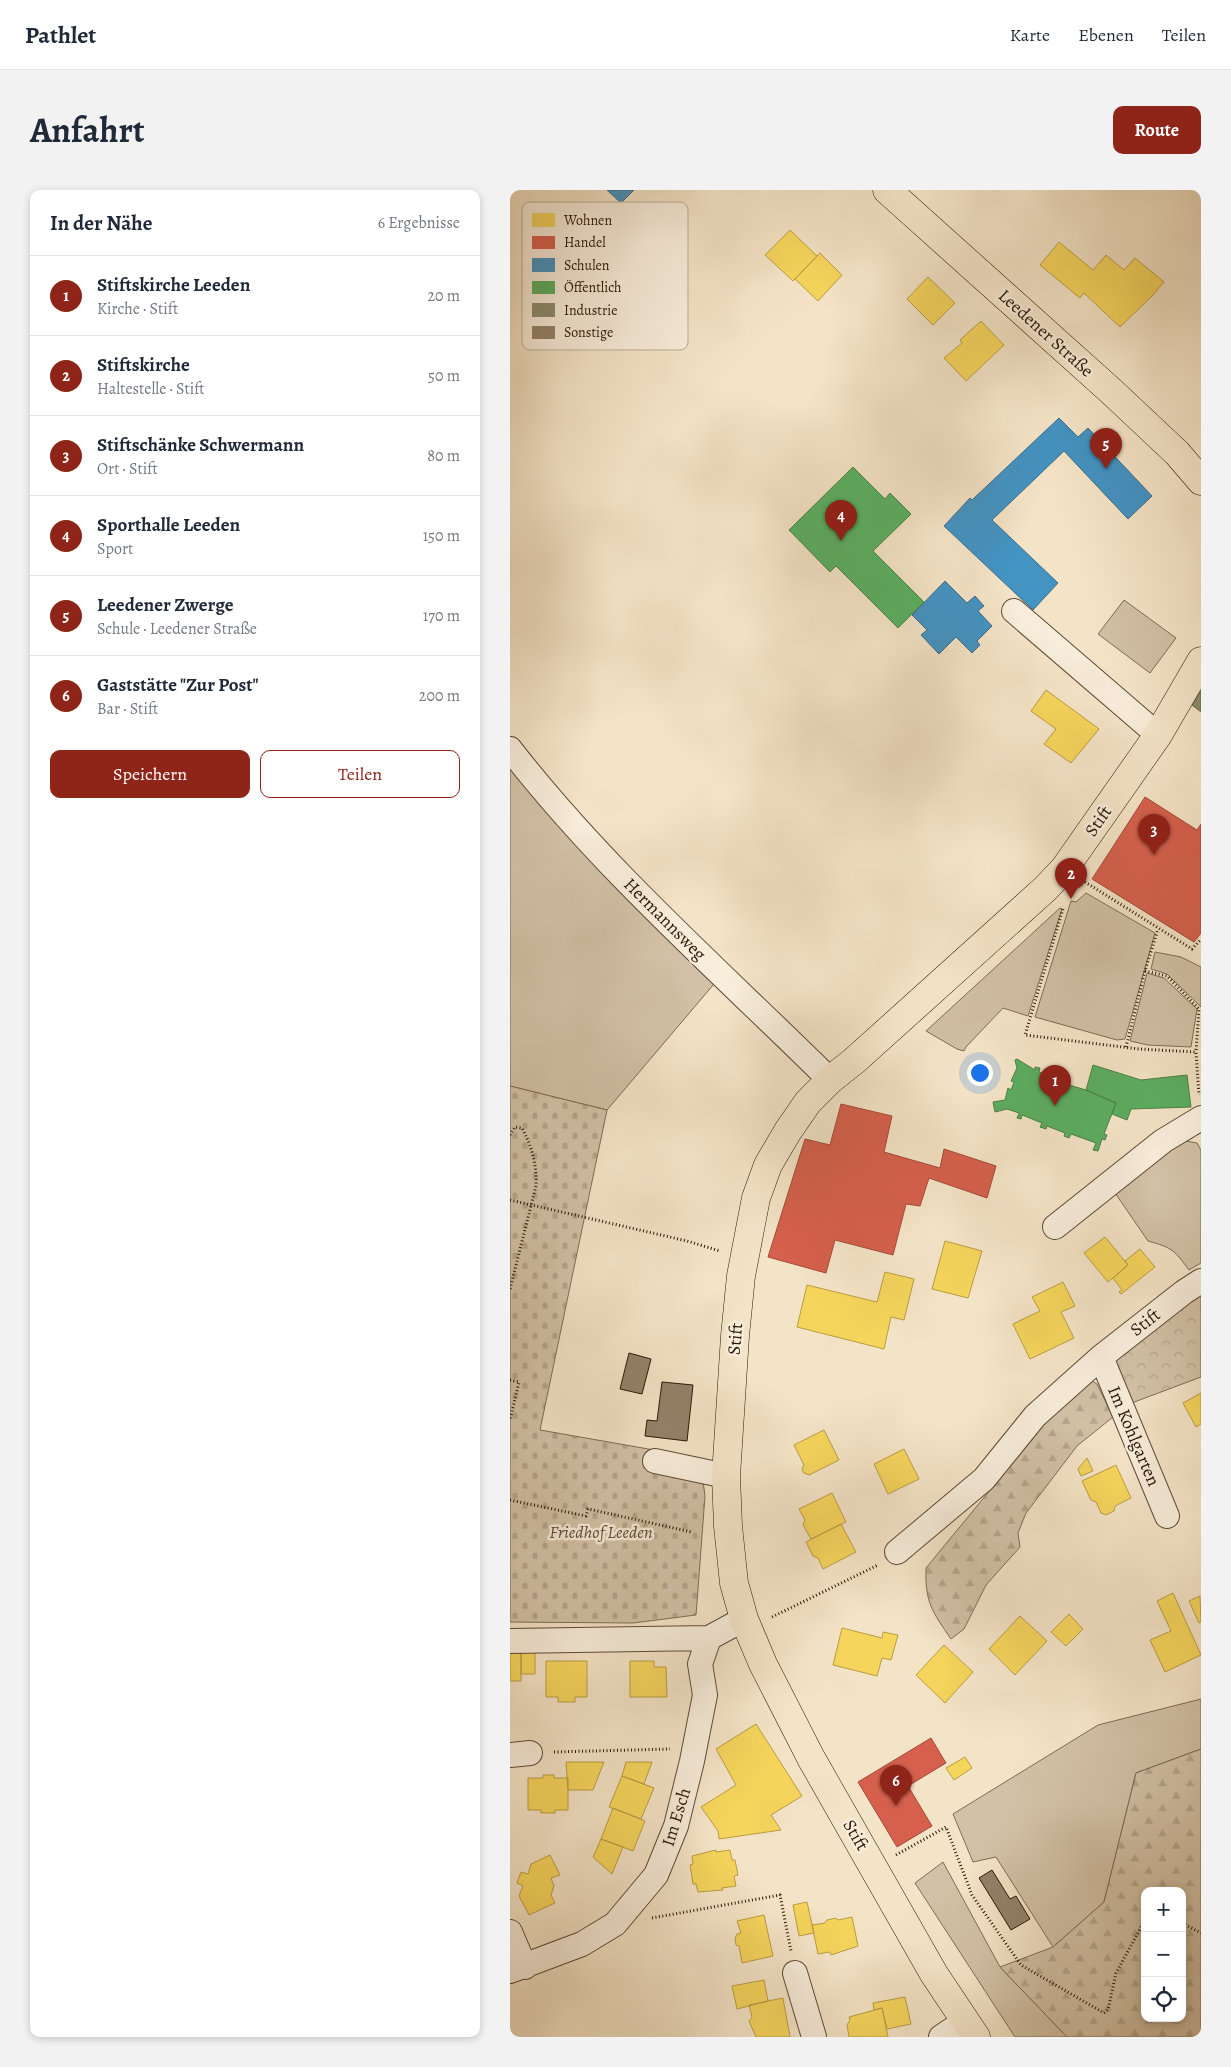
<!DOCTYPE html>
<html lang="de">
<head>
<meta charset="utf-8">
<style>
  :root { --surface:#fff; --page:#f2f2f3; --text:#1f2937; --muted:#747a83; --line:#e0e1e3; --accent:#8f2418 }
  body { margin:0; font-family:Alegreya,serif; background:var(--page); color:var(--text) }
  .controls { position:absolute; right:15px; bottom:15px; display:grid; overflow:hidden; border-radius:10px; box-shadow:0 2px 8px #0003 }
  .controls button { width:45px; height:45px; display:grid; place-items:center; padding:0; border:0; border-bottom:1px solid var(--line); background:var(--surface); color:var(--text); font:25px sans-serif }
  .you { position:absolute; left:469px; top:882px; width:18px; height:18px; margin:-12px; border:4px solid #fff; border-radius:50%; background:#1a73e8; box-shadow:0 0 0 8px #1a73e833 }
  .badge { display:grid; place-items:center; width:32px; height:32px; border-radius:50%; background:var(--accent); color:#fff; font-size:16px; font-weight:700 }
  .pin { position:absolute; translate:-50% -41px; filter:drop-shadow(0 1px 2px #0008) }
  .pin::after { content:''; position:absolute; top:26px; width:18px; height:15px; background:inherit; clip-path:polygon(0 0,100% 0,50% 100%) }
  .list { margin:0; padding:0; list-style:none }
  h2 { display:flex; justify-content:space-between; align-items:center; height:65px; margin:0; padding:0 20px; font-size:21px }
  h2 small { font-size:16px; font-weight:400; color:var(--muted) }
  .list li { display:grid; grid-template-columns:32px 1fr auto; gap:15px; align-items:center; box-sizing:border-box; height:80px; padding:0 20px; border-top:1px solid var(--line) }
  .list b { display:block; font-size:19px; white-space:nowrap }
  .list p { margin:0; font-size:16px; white-space:nowrap; color:var(--muted) }
  .list em { font-size:16px; font-style:normal; color:var(--muted) }
  .actions { display:flex; gap:10px; padding:15px 20px }
  .actions a { flex:1; padding:11px 0; border:1px solid var(--accent); border-radius:10px; text-align:center; font-size:18px; color:var(--accent) }
  .actions .main { background:var(--accent); color:#fff }
  .icon { flex:none; width:28px; height:28px; fill:none; stroke:currentColor; stroke-width:2; stroke-linecap:round; stroke-linejoin:round }
  .map { position:relative; flex:none; width:691px; height:1847px; overflow:hidden; border-radius:10px }
  header { display:flex; align-items:center; gap:30px; box-sizing:border-box; height:70px; padding:0 25px; background:var(--surface); border-bottom:1px solid var(--line) }
  header strong { font-size:24px }
  nav { display:flex; gap:28px; margin-inline-start:auto; font-size:18px }
  .intro { display:flex; align-items:center; justify-content:space-between; box-sizing:border-box; height:120px; padding:0 30px }
  h1 { margin:0; font-size:35px }
  .button { padding:12px 22px; border-radius:10px; background:var(--accent); color:#fff; font-size:18px; font-weight:700 }
  main { display:flex; gap:30px; padding:0 30px }
  aside { flex:1; background:var(--surface); border-radius:10px; box-shadow:0 2px 8px #0003 }
  .map>svg:first-child { display:block }
</style>
</head>
<body>
<header>
<strong>Pathlet</strong>
<nav><a>Karte</a><a>Ebenen</a><a>Teilen</a></nav>
</header>
<div class="intro"><h1>Anfahrt</h1><a class="button">Route</a></div>
<main>
<aside>
<h2>In der Nähe<small>6 Ergebnisse</small></h2>
<ul class="list">
<li><span class="badge">1</span><div><b>Stiftskirche Leeden</b><p>Kirche · Stift</p></div><em>20 m</em></li>
<li><span class="badge">2</span><div><b>Stiftskirche</b><p>Haltestelle · Stift</p></div><em>50 m</em></li>
<li><span class="badge">3</span><div><b>Stiftschänke Schwermann</b><p>Ort · Stift</p></div><em>80 m</em></li>
<li><span class="badge">4</span><div><b>Sporthalle Leeden</b><p>Sport</p></div><em>150 m</em></li>
<li><span class="badge">5</span><div><b>Leedener Zwerge</b><p>Schule · Leedener Straße</p></div><em>170 m</em></li>
<li><span class="badge">6</span><div><b>Gaststätte &quot;Zur Post&quot;</b><p>Bar · Stift</p></div><em>200 m</em></li>
</ul>
<div class="actions"><a class="main">Speichern</a><a>Teilen</a></div>
</aside>
<div class="map">
<svg width="691" height="1847" viewBox="0 0 691 1847">
  <defs>
    <pattern id="forest-firs" width="22" height="20" patternUnits="userSpaceOnUse" patternTransform="scale(1.25)"><rect width="22" height="20" fill="#d2c1a6"/><path d="M5 1l3.5 6h-7zM16 11l3.5 6h-7z" fill="#b4a58d"/></pattern>
    <pattern id="cemetery-stones" width="16" height="16" patternUnits="userSpaceOnUse" patternTransform="scale(1.25)"><rect width="16" height="16" fill="#d2c1a6"/><path d="M2 7V4a2 2 0 0 1 4 0v3zM10 15v-3a2 2 0 0 1 4 0v3z" fill="#b4a58d"/></pattern>
    <pattern id="park-crowns" width="20" height="18" patternUnits="userSpaceOnUse" patternTransform="scale(1.25)"><rect width="20" height="18" fill="#d2c1a6"/><path d="M2 6a3 3 0 1 1 6 0M12 15a3 3 0 1 1 6 0" fill="none" stroke="#b4a58d"/></pattern>
  </defs>
  <rect width="100%" height="100%" fill="#f4e4c7"/>
  <filter id="stains"><feTurbulence type="fractalNoise" baseFrequency=".004" numOctaves="4"/><feColorMatrix values="0 0 0 0 .2 0 0 0 0 .09 0 0 0 0 .02 0 0 0 .5 -.17"/></filter>
  <radialGradient id="worn" r=".72"><stop offset=".6" stop-color="#630" stop-opacity="0"/><stop offset="1" stop-color="#630" stop-opacity=".3"/></radialGradient>
  <path fill="#d2c1a6" stroke="#7e6c56" d="M 614,410 L 666,448 L 640,483 L 588,444 Z
    M 0,576 L 28,613 L 204,794 L 97,920 L 0,896 Z
    M 576,703 L 645,743 L 615,849 L 607,850 L 525,827 L 561,711 L 566,712 Z
    M 550,718 L 552,719 L 518,826 L 493,818 L 456,857 L 454,861 L 447,859 L 416,841 Z
    M 645,762 L 671,767 L 691,777 L 691,817 L 657,784 L 641,779 Z
    M 637,783 L 654,788 L 687,819 L 681,857 L 638,855 L 620,851 Z
    M 670,950 L 687,953 L 691,960 L 691,1073 L 679,1080 C 664,1060 663,1058 638,1051 L 605,1003 Z
    M 691,1509 L 691,1559 L 626,1583 L 594,1712 L 543,1757 L 486,1667 L 463,1672 L 443,1624 L 588,1535 Z
    M 433,1672 L 490,1777 L 557,1847 L 505,1847 L 405,1693 Z"/>
  <path fill="url(#forest-firs)" stroke="#7e6c56" fill-rule="evenodd" d="M 582,1191 L 587,1194 L 603,1227 L 567,1256 L 516,1323 L 508,1343 L 510,1357 L 476,1395 L 454,1439 L 441,1449 C 422,1421 415,1413 416,1378 L 542,1225 L 572,1198 Z
    M 691,1559 L 691,1847 L 557,1847 L 490,1777 L 543,1757 L 594,1712 L 626,1583 ZM 635,1701 L 672,1701 L 672,1828 L 635,1828 Z"/>
  <path fill="url(#cemetery-stones)" stroke="#7e6c56" d="M 0,896 L 97,920 L 30,1240 L 190,1268 L 195,1306 L 186,1425 L 123,1433 L 0,1432 Z"/>
  <path fill="url(#park-crowns)" stroke="#7e6c56" d="M 691,1099 L 691,1187 L 619,1214 L 601,1170 Z"/>
  <path fill="#f6d55c" stroke="#b99c42" d="M 280,40 L 307,66 L 283,91 L 255,65 Z
    M 549,52 L 583,80 L 596,65 L 614,80 L 625,68 L 654,92 L 642,106 L 610,137 L 574,103 L 570,108 L 530,75 Z
    M 310,63 L 332,85 L 308,111 L 285,89 Z
    M 418,87 L 445,113 L 423,135 L 397,109 Z
    M 471,131 L 494,155 L 456,191 L 434,168 L 452,153 L 450,150 Z
    M 536,500 L 589,539 L 561,573 L 534,554 L 546,539 L 521,521 Z
    M 595,1047 L 618,1075 L 598,1092 L 574,1063 Z
    M 435,1051 L 472,1061 L 458,1108 L 422,1099 Z
    M 630,1059 L 645,1077 L 611,1104 L 609,1102 L 612,1100 L 603,1088 L 618,1075 L 615,1071 Z
    M 375,1082 L 404,1089 L 394,1130 L 381,1127 L 374,1159 L 287,1137 L 297,1095 L 367,1112 Z
    M 553,1092 L 565,1116 L 551,1122 L 564,1148 L 520,1169 L 503,1134 L 530,1121 L 522,1107 Z
    M 691,1203 L 691,1234 L 686,1237 L 673,1213 Z
    M 314,1240 L 329,1270 L 299,1285 L 294,1283 L 292,1279 L 294,1275 L 284,1255 Z
    M 394,1259 L 409,1289 L 378,1304 L 364,1274 Z
    M 577,1268 L 583,1281 L 571,1286 L 568,1279 Z
    M 606,1275 L 621,1308 L 605,1316 L 604,1321 L 596,1325 L 591,1323 L 586,1312 L 581,1310 L 572,1291 Z
    M 322,1303 L 336,1332 L 301,1349 L 293,1335 L 295,1330 L 289,1319 Z
    M 331,1334 L 346,1362 L 313,1379 L 308,1368 L 303,1366 L 296,1352 Z
    M 663,1403 L 691,1465 L 655,1482 L 640,1450 L 661,1441 L 647,1411 Z
    M 690,1406 L 691,1432 L 689,1433 L 679,1411 Z
    M 559,1424 L 573,1439 L 556,1456 L 541,1442 Z
    M 510,1426 L 537,1451 L 505,1485 L 479,1459 Z
    M 332,1438 L 372,1448 L 373,1442 L 388,1445 L 381,1470 L 372,1468 L 367,1486 L 323,1475 Z
    M 434,1455 L 463,1482 L 435,1513 L 406,1485 Z
    M 0,1460 L 11,1460 L 11,1491 L 0,1491 Z
    M 11,1460 L 25,1461 L 25,1484 L 11,1484 Z
    M 36,1471 L 77,1471 L 77,1507 L 65,1507 L 65,1512 L 48,1512 L 48,1507 L 36,1507 Z
    M 120,1471 L 144,1471 L 144,1477 L 156,1477 L 157,1507 L 120,1507 Z
    M 246,1534 L 292,1606 L 261,1625 L 271,1640 L 209,1649 L 208,1641 L 191,1617 L 226,1595 L 206,1559 Z
    M 455,1567 L 462,1578 L 444,1590 L 436,1578 Z
    M 56,1572 L 94,1572 L 83,1600 L 58,1600 Z
    M 116,1572 L 142,1572 L 134,1594 L 112,1586 Z
    M 33,1585 L 44,1585 L 44,1588 L 58,1588 L 58,1620 L 45,1620 L 45,1623 L 31,1623 L 31,1620 L 18,1620 L 18,1588 L 33,1588 Z
    M 112,1586 L 144,1598 L 131,1629 L 99,1617 Z
    M 103,1618 L 135,1631 L 123,1661 L 91,1649 Z
    M 91,1649 L 113,1657 L 102,1684 L 83,1667 Z
    M 206,1660 L 206,1662 L 220,1660 L 222,1670 L 225,1670 L 228,1685 L 224,1686 L 226,1696 L 212,1698 L 213,1700 L 188,1702 L 186,1694 L 183,1694 L 180,1675 L 183,1674 L 182,1666 Z
    M 40,1665 L 50,1685 L 41,1688 L 44,1696 L 41,1705 L 45,1713 L 19,1725 L 9,1706 L 13,1696 L 7,1693 L 11,1682 L 18,1684 L 21,1674 Z
    M 297,1712 L 304,1743 L 289,1746 L 283,1715 Z
    M 254,1725 L 263,1766 L 232,1773 L 229,1756 L 226,1755 L 225,1748 L 227,1744 L 231,1743 L 227,1731 Z
    M 342,1727 L 348,1756 L 321,1765 L 320,1762 L 308,1764 L 302,1735 L 315,1733 L 317,1730 L 326,1728 L 328,1730 Z
    M 254,1790 L 258,1811 L 227,1819 L 222,1796 Z
    M 395,1807 L 401,1834 L 377,1839 L 372,1818 L 364,1820 L 363,1813 Z
    M 273,1808 L 280,1847 L 246,1847 L 239,1831 L 242,1827 L 239,1815 Z
    M 372,1818 L 378,1847 L 339,1847 L 337,1835 L 340,1830 L 339,1827 Z"/>
  <path fill="#d6604d" stroke="#a34a37" d="M 635,607 L 687,640 L 691,634 L 691,743 L 684,752 L 582,689 Z
    M 331,914 L 382,926 L 374,962 L 430,978 L 434,959 L 486,976 L 477,1008 L 419,988 L 410,1016 L 396,1014 L 383,1065 L 325,1050 L 316,1083 L 258,1067 L 295,949 L 320,955 Z
    M 421,1548 L 436,1573 L 398,1596 L 422,1636 L 387,1657 L 348,1592 Z"/>
  <path fill="#4393c3" stroke="#3c6e8a" d="M 97,0 L 124,0 L 111,13 Z
    M 549,228 L 568,247 L 578,238 L 642,306 L 618,329 L 554,261 L 482,330 L 548,393 L 523,420 L 434,336 L 460,308 L 462,310 Z
    M 435,391 L 457,413 L 465,406 L 474,416 L 468,421 L 482,436 L 467,451 L 470,455 L 462,463 L 446,447 L 429,464 L 411,445 L 417,440 L 402,425 Z"/>
  <path fill="#5aae61" stroke="#4c8145" d="M 343,277 L 375,309 L 380,303 L 401,324 L 363,361 L 414,412 L 388,438 L 326,376 L 320,382 L 279,340 Z
    M 507,869 L 525,880 L 525,877 L 530,878 L 529,882 L 548,888 L 549,886 L 554,887 L 552,893 L 576,900 L 606,913 L 594,944 L 597,945 L 595,950 L 592,949 L 588,961 L 583,960 L 586,953 L 561,944 L 559,948 L 554,946 L 555,943 L 537,936 L 536,939 L 530,937 L 532,933 L 512,925 L 511,929 L 507,928 L 509,923 L 497,919 L 485,922 L 483,912 L 495,910 L 498,898 L 501,900 L 504,892 L 501,891 L 507,878 L 505,870 Z
    M 583,875 L 631,890 L 677,885 L 681,917 L 621,919 L 617,930 L 602,924 L 606,913 L 576,900 Z"/>
  <path fill="#8c8c6e" stroke="#6f694e" d="M 691,501 L 691,522 L 682,515 Z"/>
  <path fill="#94826a" stroke="#2b1705" d="M 119,1163 L 141,1169 L 132,1204 L 110,1199 Z
    M 152,1192 L 183,1195 L 177,1251 L 135,1246 L 137,1230 L 147,1231 Z
    M 482,1680 L 500,1709 L 506,1706 L 520,1729 L 501,1740 L 469,1688 Z"/>
  <g fill="none" stroke-linecap="round" stroke-linejoin="round">
    <defs>
      <path id="minor" d="M 504,421 L 648,545
        M 0,559 C 94,680 211,782 320,890
        M 545,1037 L 653,951 L 691,928
        M 591,1167 L 657,1326
        M 145,1271 L 216,1286
        M 387,1362 L 474,1289 L 525,1226 L 591,1167 L 674,1102 L 691,1091
        M 0,1451 L 199,1448
        M 0,1565 L 20,1563
        M 0,1742 L 15,1777
        M 0,1781 L 72,1754 L 105,1734 L 146,1685 L 166,1636 L 182,1571 L 195,1505 L 190,1474 L 199,1448 L 234,1429
        M 285,1783 L 304,1847
        M 431,1847 L 455,1831"/>
      <path id="major" d="M 377,0 L 601,201 L 667,263 L 691,291
        M 466,1847 L 424,1784 L 301,1568 L 253,1474 L 234,1429 L 224,1393 L 218,1336 L 216,1286 L 225,1146 L 231,1086 L 246,1008 L 258,975 L 278,941 L 298,912 L 320,890 L 344,871 L 535,699 L 554,679 L 648,545 L 691,471"/>
    </defs>
    <use href="#minor" stroke="#5d4a36" stroke-width="26"/>
    <use href="#major" stroke="#2b1705" stroke-width="29"/>
    <path stroke="#2b1705" stroke-width="3" stroke-dasharray="1 2.5" stroke-linecap="butt" d="M 575,692 L 682,759 L 691,749
      M 553,719 L 515,845 L 629,859 L 686,862 L 689,905
      M 635,781 L 657,786 L 689,819 L 686,862
      M 616,857 L 635,781 L 648,739
      M 0,945 L 5,937 L 12,938 C 22,957 27,975 26,996 L 0,1099
      M 0,1010 L 177,1051 L 210,1061
      M 0,1190 L 9,1192 L 0,1230
      M 0,1310 L 76,1326 L 78,1319 L 182,1342
      M 262,1427 L 368,1375
      M 44,1562 L 160,1559
      M 386,1665 L 436,1637 L 462,1705 L 511,1775 L 594,1823 L 598,1820 L 606,1783 L 635,1730
      M 142,1728 L 270,1705 L 281,1761
      M 672,1733 L 691,1743"/>
    <use href="#minor" stroke="#f8eddb" stroke-width="24"/>
    <use href="#major" stroke="#f4e4c7" stroke-width="28"/>
  </g>
  <g text-anchor="middle" dominant-baseline="central" stroke-width="5" stroke-linejoin="round" paint-order="stroke">
    <g font-size="18" fill="#2b1705" stroke="#f8eddb">
      <text transform="translate(536 143) rotate(42)">Leedener Straße</text>
      <text transform="translate(588 631) rotate(-55)">Stift</text>
      <text transform="translate(155 729) rotate(45)">Hermannsweg</text>
      <text transform="translate(635 1132) rotate(-38)">Stift</text>
      <text transform="translate(225 1149) rotate(-85)">Stift</text>
      <text transform="translate(624 1246) rotate(67)">Im Kohlgarten</text>
      <text transform="translate(166 1627) rotate(-73)">Im Esch</text>
      <text transform="translate(346 1645) rotate(60)">Stift</text>
    </g>
    <g font-size="18" font-style="italic" fill="#5d4a35" stroke="#f8eddb">
      <text x="91" y="1342">Friedhof Leeden</text>
    </g>
  </g>
  <rect x="12" y="12" width="166" height="148" rx="8" fill="#f8eddb" stroke="#baad9b" stroke-width="1"/>
  <rect x="22" y="23" width="23" height="14" fill="#f6d55c"/>
  <rect x="22" y="46" width="23" height="13" fill="#d6604d"/>
  <rect x="22" y="68" width="23" height="14" fill="#4393c3"/>
  <rect x="22" y="91" width="23" height="13" fill="#5aae61"/>
  <rect x="22" y="113" width="23" height="14" fill="#8c8c6e"/>
  <rect x="22" y="136" width="23" height="13" fill="#94826a"/>
  <g font-size="14" fill="#2b1705">
    <text x="54" y="35">Wohnen</text>
    <text x="54" y="57">Handel</text>
    <text x="54" y="80">Schulen</text>
    <text x="54" y="102">Öffentlich</text>
    <text x="54" y="125">Industrie</text>
    <text x="54" y="147">Sonstige</text>
  </g>
  <rect width="100%" height="100%" filter="url(#stains)"/>
  <rect width="100%" height="100%" fill="url(#worn)"/>
</svg>
<div class="controls">
<button>+</button>
<button>−</button>
<button><svg class="icon" aria-label="locate" viewBox="0 0 24 24"><circle cx="12" cy="12" r="6"/><path d="M12 2v4M12 18v4M2 12h4M18 12h4"/></svg></button>
</div>
<div class="you"></div>
<div class="pin badge" style="left:545px;top:916px">1</div>
<div class="pin badge" style="left:561px;top:709px">2</div>
<div class="pin badge" style="left:644px;top:665px">3</div>
<div class="pin badge" style="left:331px;top:351px">4</div>
<div class="pin badge" style="left:596px;top:279px">5</div>
<div class="pin badge" style="left:386px;top:1616px">6</div>
</div>
</main>
</body>
</html>
